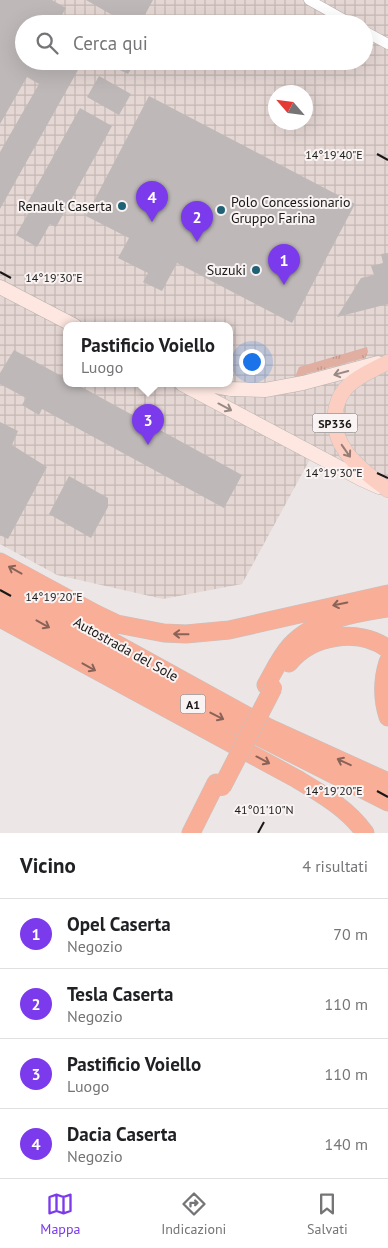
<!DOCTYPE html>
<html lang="it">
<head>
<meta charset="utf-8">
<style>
  :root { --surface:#fff; --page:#f2f2f2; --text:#202124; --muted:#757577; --line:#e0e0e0; --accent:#7c3aed }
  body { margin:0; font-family:"PT Sans",sans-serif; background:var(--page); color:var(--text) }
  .compass { position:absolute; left:268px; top:85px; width:45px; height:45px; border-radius:50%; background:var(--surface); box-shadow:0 5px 20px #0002; rotate:298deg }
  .you { position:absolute; left:251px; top:361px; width:18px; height:18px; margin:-12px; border:4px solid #fff; border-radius:50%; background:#1a73e8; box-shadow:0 0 0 8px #1a73e833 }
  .badge { display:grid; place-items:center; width:32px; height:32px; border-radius:50%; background:var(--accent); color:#fff; font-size:16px; font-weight:700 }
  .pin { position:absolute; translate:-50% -41px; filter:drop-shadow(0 1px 2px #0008) }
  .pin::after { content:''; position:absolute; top:26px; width:18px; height:15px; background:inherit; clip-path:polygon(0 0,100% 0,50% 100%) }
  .popup { position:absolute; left:63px; top:322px; width:170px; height:65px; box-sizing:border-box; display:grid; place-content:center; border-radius:10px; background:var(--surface); filter:drop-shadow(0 1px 4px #0005); font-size:16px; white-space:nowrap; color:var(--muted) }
  .popup b { font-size:19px; color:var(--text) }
  .popup::after { content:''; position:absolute; left:50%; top:100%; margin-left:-10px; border:10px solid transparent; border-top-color:var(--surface) }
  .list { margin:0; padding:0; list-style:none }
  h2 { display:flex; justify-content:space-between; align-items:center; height:65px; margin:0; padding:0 20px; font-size:21px }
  h2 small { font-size:16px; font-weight:400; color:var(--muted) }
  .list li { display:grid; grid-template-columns:32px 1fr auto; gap:15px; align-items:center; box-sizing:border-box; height:70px; padding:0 20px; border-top:1px solid var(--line) }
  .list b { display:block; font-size:19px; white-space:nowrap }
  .list p { margin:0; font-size:16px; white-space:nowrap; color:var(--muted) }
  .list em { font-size:16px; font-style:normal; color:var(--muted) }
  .icon { flex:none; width:28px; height:28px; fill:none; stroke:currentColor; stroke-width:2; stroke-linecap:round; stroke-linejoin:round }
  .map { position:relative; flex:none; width:388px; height:833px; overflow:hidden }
  .search { position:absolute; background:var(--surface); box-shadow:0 5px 20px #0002; left:15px; right:15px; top:15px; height:55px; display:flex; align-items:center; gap:12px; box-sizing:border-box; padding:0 18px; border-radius:28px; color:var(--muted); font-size:19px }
  .sheet { height:345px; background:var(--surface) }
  nav { display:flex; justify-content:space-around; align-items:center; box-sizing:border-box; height:70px; border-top:1px solid var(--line); background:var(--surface); font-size:14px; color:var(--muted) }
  nav a { display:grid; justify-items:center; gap:2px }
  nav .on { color:var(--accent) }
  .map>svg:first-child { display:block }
</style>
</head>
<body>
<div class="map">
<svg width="388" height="833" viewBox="0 0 388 833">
  <defs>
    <pattern id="industrial-grid" width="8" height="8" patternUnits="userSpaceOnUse" patternTransform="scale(1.25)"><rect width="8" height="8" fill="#e5d7d4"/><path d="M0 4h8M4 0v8" fill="none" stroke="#c4b8b5"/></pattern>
    <pattern id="grass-tufts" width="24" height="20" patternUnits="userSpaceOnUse" patternTransform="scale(1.25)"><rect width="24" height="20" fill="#e0afa1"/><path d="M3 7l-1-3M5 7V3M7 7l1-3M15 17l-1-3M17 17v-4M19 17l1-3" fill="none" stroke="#c0968a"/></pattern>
  </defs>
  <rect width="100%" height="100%" fill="#ece7e6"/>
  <path fill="url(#industrial-grid)" fill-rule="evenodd" d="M 0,0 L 388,0 L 388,484 L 315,450 L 242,584 L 163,599 L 57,575 L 0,544 ZM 24,24 L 364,24 L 364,61 L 24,61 ZM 276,92 L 306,92 L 306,122 L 276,122 ZM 67,326 L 229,326 L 229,384 L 67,384 Z"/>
  <path fill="url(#grass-tufts)" d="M 367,347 L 368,352 L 365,358 L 295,377 L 299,367 Z"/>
  <path fill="#beb9b8" d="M 0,0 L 52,0 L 66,8 L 57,24 L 24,24 L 24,61 L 83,61 L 0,209 L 0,152 L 39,84 L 27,77 L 0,124 Z
    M 86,0 L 153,0 L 140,24 L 128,24 Z
    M 120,61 L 136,61 L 128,74 L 116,68 Z
    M 99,76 L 131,94 L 119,115 L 87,97 Z
    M 149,96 L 355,204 L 292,323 L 177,263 L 162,291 L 143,282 L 148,273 L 118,258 L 129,238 L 86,216 Z
    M 80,108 L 112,126 L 56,227 L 50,224 L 37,247 L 16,235 L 29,212 L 24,209 Z
    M 388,253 L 388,304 L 337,317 L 361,278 L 374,275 L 371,266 L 383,263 L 381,254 Z
    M 14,350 L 67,379 L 67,384 L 76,384 L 242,475 L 224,508 L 42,409 L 39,415 L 22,405 L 26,398 L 0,384 L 0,373 Z
    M 0,422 L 18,431 L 12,445 L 47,467 L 8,539 L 0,535 Z
    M 69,476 L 108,498 L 108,507 L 91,538 L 49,514 Z"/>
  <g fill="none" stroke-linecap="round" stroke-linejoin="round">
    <defs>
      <path id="street" d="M 309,0 L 352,24
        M 364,31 L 388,44"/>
      <path id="secondary" d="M 0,287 L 75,326
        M 182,384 L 361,479 L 379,487
        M 204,384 L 231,389 L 265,390 L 303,383 L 378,363"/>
      <path id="primary" d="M 388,362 C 375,369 360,375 349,385 C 342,391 338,400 336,408 C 328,447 361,469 388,490"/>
      <path id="highway" d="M 0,562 L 96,614 L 117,624 L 164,633 L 186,634 L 229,630 L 388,594
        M 0,580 L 269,728 L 388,782
        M 0,601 L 131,672 L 388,802
        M 0,618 L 297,779 C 322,794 348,809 365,833
        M 388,662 C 382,681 382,698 388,717
        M 289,663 C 311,635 359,627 388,649
        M 266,685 C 274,671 280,657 291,645 C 314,620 355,613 388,608
        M 191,833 L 216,783"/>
    </defs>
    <use href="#street" stroke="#b5b0af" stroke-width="11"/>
    <use href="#secondary" stroke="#b5b0af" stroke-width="15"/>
    <use href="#primary" stroke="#c3c3c3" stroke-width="16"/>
    <use href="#highway" stroke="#c3c3c3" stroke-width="19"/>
    <use href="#street" stroke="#fff" stroke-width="10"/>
    <use href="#secondary" stroke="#fde7e0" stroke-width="14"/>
    <use href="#primary" stroke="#fbcec1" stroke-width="15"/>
    <use href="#highway" stroke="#f9ae98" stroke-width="18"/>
    <defs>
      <path id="highway-bridge" d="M 222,787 L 273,688"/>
    </defs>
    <use href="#highway-bridge" stroke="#c3c3c3" stroke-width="19" stroke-linecap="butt"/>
    <use href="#highway-bridge" stroke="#f9ae98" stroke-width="18"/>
  </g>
  <defs><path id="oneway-shaft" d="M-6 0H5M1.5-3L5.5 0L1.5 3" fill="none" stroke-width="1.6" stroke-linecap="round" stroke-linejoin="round" transform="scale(1.25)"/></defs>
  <g stroke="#978a86">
    <use href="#oneway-shaft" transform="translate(341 373) rotate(165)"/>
    <use href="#oneway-shaft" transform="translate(225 407) rotate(28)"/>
  </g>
  <use stroke="#967c74" href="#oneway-shaft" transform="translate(346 451) rotate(55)"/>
  <g stroke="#8a6358">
    <use href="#oneway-shaft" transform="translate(15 570) rotate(-151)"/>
    <use href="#oneway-shaft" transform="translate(340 604) rotate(168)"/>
    <use href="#oneway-shaft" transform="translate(43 624) rotate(29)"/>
    <use href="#oneway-shaft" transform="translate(181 634) rotate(-179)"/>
    <use href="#oneway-shaft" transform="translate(89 667) rotate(29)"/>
    <use href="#oneway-shaft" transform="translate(217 716) rotate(27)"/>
    <use href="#oneway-shaft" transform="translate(263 760) rotate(28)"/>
    <use href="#oneway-shaft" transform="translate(344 762) rotate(-155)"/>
  </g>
  <path fill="none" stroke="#1a1817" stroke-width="2" d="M 377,154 L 388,160M 0,272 L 11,278M 377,473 L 388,478M 0,590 L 11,596M 377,791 L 388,797M 258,833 L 264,822"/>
  <g fill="#1f6275" stroke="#f9f4f3" stroke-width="2">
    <circle cx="122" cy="206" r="5"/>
    <circle cx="221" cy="210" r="5"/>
    <circle cx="256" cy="270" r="5"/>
  </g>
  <g text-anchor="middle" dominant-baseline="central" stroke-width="4" stroke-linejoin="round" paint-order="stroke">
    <g fill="#f9f4f3" stroke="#5d5a59" stroke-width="1">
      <rect x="312.5" y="413.5" width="45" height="19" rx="4"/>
      <rect x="180.5" y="694.5" width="25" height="19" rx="4"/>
    </g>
    <g font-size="12" font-weight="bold" fill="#1a1817">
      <text x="335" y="423">SP336</text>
      <text x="193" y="704">A1</text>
    </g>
    <g font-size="14" fill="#1a1817" stroke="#f9f4f3" text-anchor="end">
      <text x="231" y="202" text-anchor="start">Polo Concessionario<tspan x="231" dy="16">Gruppo Farina</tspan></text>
      <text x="112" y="206">Renault Caserta</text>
      <text x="246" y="270">Suzuki</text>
    </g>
    <g font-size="14" fill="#1a1817" stroke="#f9f4f3">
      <text transform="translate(126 649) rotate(29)">Autostrada del Sole</text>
    </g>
  </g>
  <g font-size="12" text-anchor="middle" fill="#1a1817" stroke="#f9f4f3" stroke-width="4" stroke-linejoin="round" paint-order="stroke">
    <text x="334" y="159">14°19'40"E</text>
    <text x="54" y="282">14°19'30"E</text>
    <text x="334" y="477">14°19'30"E</text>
    <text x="54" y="601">14°19'20"E</text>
    <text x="334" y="795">14°19'20"E</text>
    <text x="264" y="814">41°01'10"N</text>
  </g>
</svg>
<svg class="compass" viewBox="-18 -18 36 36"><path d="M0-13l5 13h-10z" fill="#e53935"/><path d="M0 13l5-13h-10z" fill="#757577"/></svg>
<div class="you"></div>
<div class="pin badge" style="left:284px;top:285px">1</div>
<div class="pin badge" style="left:197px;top:242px">2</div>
<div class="pin badge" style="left:148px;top:445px">3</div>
<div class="popup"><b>Pastificio Voiello</b>Luogo</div>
<div class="pin badge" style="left:152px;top:222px">4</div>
<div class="search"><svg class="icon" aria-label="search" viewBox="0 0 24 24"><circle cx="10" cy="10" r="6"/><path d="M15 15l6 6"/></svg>Cerca qui</div>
</div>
<section class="sheet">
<h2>Vicino<small>4 risultati</small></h2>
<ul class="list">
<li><span class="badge">1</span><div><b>Opel Caserta</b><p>Negozio</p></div><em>70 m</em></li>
<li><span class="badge">2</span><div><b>Tesla Caserta</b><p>Negozio</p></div><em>110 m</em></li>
<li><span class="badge">3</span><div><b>Pastificio Voiello</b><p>Luogo</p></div><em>110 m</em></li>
<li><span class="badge">4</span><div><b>Dacia Caserta</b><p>Negozio</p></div><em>140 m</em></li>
</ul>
</section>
<nav>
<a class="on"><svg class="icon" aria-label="map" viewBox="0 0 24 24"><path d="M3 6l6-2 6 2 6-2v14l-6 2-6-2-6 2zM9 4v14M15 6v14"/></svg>Mappa</a>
<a><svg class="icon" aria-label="directions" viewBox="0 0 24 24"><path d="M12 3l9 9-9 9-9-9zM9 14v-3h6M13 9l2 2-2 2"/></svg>Indicazioni</a>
<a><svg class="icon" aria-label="saved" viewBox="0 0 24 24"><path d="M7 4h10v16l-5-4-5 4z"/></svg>Salvati</a>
</nav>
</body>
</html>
